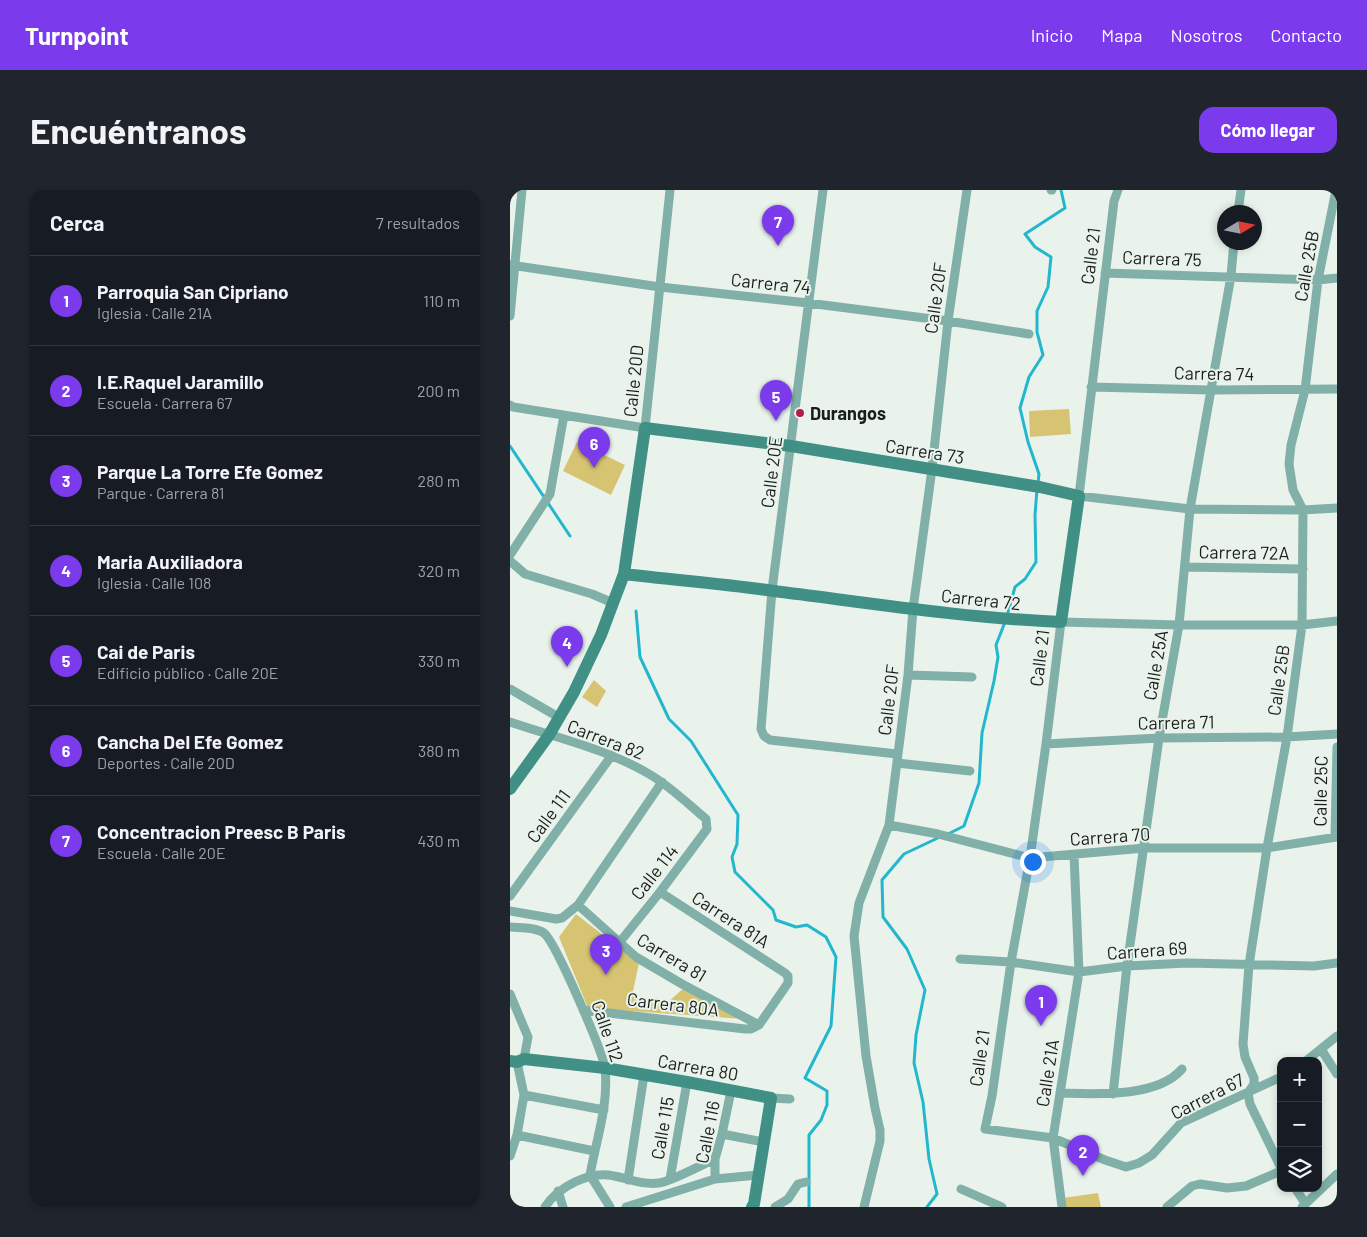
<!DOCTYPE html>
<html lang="es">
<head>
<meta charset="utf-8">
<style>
  :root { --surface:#171b24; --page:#20242c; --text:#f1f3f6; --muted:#9ea1a6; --line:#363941; --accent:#7c3aed }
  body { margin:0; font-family:Barlow,sans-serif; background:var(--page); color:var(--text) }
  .controls { position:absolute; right:15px; bottom:15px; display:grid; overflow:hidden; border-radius:10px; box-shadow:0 2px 8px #0003 }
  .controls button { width:45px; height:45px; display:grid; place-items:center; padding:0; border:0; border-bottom:1px solid var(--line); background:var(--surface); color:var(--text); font:25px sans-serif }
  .compass { position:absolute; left:707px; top:15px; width:45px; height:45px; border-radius:50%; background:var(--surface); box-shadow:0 2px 8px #0003; rotate:80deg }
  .you { position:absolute; left:522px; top:671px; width:18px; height:18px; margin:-12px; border:4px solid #fff; border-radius:50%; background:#1a73e8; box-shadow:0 0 0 8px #1a73e833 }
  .badge { display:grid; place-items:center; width:32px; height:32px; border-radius:50%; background:var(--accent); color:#fff; font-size:16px; font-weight:700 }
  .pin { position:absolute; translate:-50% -41px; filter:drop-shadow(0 1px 2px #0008) }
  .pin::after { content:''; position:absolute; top:26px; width:18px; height:15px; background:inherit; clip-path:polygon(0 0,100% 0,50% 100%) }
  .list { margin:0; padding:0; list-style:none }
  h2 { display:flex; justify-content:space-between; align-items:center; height:65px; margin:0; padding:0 20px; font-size:21px }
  h2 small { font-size:16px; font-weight:400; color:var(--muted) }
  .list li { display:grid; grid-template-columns:32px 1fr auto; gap:15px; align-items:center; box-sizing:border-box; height:90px; padding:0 20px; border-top:1px solid var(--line) }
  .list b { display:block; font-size:19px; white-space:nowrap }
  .list p { margin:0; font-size:16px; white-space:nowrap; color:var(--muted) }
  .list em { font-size:16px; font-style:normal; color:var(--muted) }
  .icon { flex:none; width:28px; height:28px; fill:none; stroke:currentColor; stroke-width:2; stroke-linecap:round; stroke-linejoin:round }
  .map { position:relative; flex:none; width:827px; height:1017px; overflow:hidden; border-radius:15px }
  header { display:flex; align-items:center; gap:30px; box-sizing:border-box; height:70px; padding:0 25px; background:var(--accent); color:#fff }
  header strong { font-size:24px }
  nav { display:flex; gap:28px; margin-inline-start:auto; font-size:18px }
  .intro { display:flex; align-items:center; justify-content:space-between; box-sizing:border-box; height:120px; padding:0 30px }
  h1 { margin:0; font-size:35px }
  .button { padding:12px 22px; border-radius:15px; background:var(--accent); color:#fff; font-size:18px; font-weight:700 }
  main { display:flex; gap:30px; padding:0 30px }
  aside { flex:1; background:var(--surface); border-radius:15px; box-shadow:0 2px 8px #0003 }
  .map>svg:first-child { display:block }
</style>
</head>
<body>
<header>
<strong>Turnpoint</strong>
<nav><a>Inicio</a><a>Mapa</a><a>Nosotros</a><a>Contacto</a></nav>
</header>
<div class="intro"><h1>Encuéntranos</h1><a class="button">Cómo llegar</a></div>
<main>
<aside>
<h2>Cerca<small>7 resultados</small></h2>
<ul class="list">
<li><span class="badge">1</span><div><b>Parroquia San Cipriano</b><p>Iglesia · Calle 21A</p></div><em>110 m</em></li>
<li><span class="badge">2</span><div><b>I.E.Raquel Jaramillo</b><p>Escuela · Carrera 67</p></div><em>200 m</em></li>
<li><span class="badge">3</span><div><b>Parque La Torre Efe Gomez</b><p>Parque · Carrera 81</p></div><em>280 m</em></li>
<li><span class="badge">4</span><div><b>Maria Auxiliadora</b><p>Iglesia · Calle 108</p></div><em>320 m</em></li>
<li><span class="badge">5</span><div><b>Cai de Paris</b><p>Edificio público · Calle 20E</p></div><em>330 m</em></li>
<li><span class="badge">6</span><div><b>Cancha Del Efe Gomez</b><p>Deportes · Calle 20D</p></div><em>380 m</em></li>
<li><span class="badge">7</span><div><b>Concentracion Preesc B Paris</b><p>Escuela · Calle 20E</p></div><em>430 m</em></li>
</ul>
</aside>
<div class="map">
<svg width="827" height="1017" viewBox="0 0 827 1017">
  <rect width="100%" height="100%" fill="#e9f3ec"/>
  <path fill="#d6c473" d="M 559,219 L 561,244 L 520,247 L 519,221 Z
    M 67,252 L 115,275 L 101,305 L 53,281 Z
    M 84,490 L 96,501 L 87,517 L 72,507 Z
    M 66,724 L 129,773 L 122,806 L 158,812 L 175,797 L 233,829 L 78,818 L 49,747 Z
    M 588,1003 L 591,1017 L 554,1017 L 553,1008 Z"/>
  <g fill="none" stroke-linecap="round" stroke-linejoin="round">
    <path stroke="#23b7ce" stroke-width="3" d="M 0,256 L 60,346
      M 528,293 L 529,284 L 518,252 L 510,218 L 519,187 L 533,165 L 527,142 L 527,121 L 538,97 L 541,67 L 525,57 L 515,44 L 555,18 L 551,0
      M 126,421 L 130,467 L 159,529 L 181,551 L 228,625 L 227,654 L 222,667 L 225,682 L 263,720 L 266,730 L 286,737 L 297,735 L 316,747 L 326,767 L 321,836 L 295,888 L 317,901 L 317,915 L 311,930 L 299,945 L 299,1017
      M 497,426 L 505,397 L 515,389 L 526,372 L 525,325 L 527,299
      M 438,644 L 454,636 L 469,593 L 472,543 L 484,491 L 488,467 L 486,455 L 495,432
      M 417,1017 L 427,1004 L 419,969 L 413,912 L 404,873 L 406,845 L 415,800 L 397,759 L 373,727 L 372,690 L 394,664 L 430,647"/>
    <path stroke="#80b0a8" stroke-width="9" d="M 313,0 L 262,400 L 251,539 L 254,546 L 260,550 L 387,564
      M 541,0 L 542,0
      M 608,0 L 604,11 L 569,306 L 680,319 L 793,320 L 827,318
      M 728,22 L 731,0
      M 0,75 L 150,97 L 298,113 L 438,131 L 519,144
      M 595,83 L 808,90 L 827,88
      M 0,126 L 12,0
      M 581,197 L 700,200 L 827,199
      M 0,215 L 3,217 L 135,238 L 160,0
      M 0,365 L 40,304 L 54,225
      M 0,371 L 15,384 L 82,404 L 103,413
      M 675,377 L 793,379
      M 398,485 L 462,487
      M 0,499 L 50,528
      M 0,532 C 47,548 97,559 139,584 C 160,596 178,614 196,629 L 197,639 L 150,702 L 109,753
      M 536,554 L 649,548 L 777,547 L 827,544
      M 387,573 L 460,581
      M 379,635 L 428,644 L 520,668 L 635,658 L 757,658 L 827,647
      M 825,647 L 827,557
      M 150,702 L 275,783 L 278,786 L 278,793 L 249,835
      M 0,706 L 102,565
      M 68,715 L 126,767 L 172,794 L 249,835
      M 0,721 L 46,729 L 52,728 L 68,715 L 152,592
      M 0,737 C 10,738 25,737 34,743 C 46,753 93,862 95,879 C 99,915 86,950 80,985 L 100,1017
      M 450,769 L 501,772 L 569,782 L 617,776 L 677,773 L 804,776 L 827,773
      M 0,804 L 18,847 L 14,869
      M 73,820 L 235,839 L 241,839 L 249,835
      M 811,859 L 827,884
      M 796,871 L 827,846
      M 771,887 L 671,933 L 642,965 L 629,973 L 616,977 L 595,970 L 543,948 L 475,939 L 482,906 L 501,772 L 520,668 L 536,554 L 551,432 L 669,435 L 792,435 L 827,431
      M 551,903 C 586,904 647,908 672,879
      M 603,904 L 617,776 L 649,548 L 669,435 L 680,319 L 721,86 L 724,52
      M 14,905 L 94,920
      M 261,908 L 280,909
      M 212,944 L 254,952
      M 7,945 L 84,961
      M 0,966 L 7,945 L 14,905 L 7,872
      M 771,978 L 740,914 L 738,903 L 744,894 L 744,888 L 735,867 L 733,854 L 739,775 L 757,658 L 777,547 L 792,435 L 793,320 L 783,300 L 779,274 L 781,255 L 795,200 L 808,90 L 826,0
      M 160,989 L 177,892
      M 205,989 L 205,969 L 212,944 L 221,901
      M 118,990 L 134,885
      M 785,998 L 795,1013
      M 451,999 L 492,1017
      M 48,1001 L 53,1017
      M 35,1017 C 48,997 80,980 104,986 C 120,989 132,995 149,993 C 160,992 193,974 205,969
      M 116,1017 L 205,989 L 248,985
      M 265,1017 L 278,1009 L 288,994 L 296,992
      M 354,1017 L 370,951 L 370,940 L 365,918 L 356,866 L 344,746 L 349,713 L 379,635 L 398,485 L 403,419 L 422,279 L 438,131 L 457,0
      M 552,1017 L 543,948 L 569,782 L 564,665
      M 657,1017 L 682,996 L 690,994 L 717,998 L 736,996 L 771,981
      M 792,1017 L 827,984"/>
    <path stroke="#409085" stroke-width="12" d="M 0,599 L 39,545 L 64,502 L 91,445 L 103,413 L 114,384 L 135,238 L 281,256 L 530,297 L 569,306 L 551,432 C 455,428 360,413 264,401 C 214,394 164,390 114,384
      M 0,871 L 7,872 L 14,869 L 95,878 L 177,892 L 261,908 L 244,1014 L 242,1017"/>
  </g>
  <circle fill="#b11f48" stroke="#e9f3ec" stroke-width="2" cx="290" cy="223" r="5"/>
  <g text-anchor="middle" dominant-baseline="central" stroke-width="4" stroke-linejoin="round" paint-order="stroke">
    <g font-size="18" fill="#1a1e1b" stroke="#e9f3ec">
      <text transform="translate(580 66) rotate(-83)">Calle 21</text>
      <text transform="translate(652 68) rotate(2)">Carrera 75</text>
      <text transform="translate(796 76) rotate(-80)">Calle 25B</text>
      <text transform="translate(261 93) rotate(6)">Carrera 74</text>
      <text transform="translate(425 108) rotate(-82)">Calle 20F</text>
      <text transform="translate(704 183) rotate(1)">Carrera 74</text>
      <text transform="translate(123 191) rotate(-84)">Calle 20D</text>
      <text transform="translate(415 261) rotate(9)">Carrera 73</text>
      <text transform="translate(261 282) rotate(-83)">Calle 20E</text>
      <text transform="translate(734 362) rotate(1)">Carrera 72A</text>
      <text transform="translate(471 409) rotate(6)">Carrera 72</text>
      <text transform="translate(529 468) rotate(-83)">Calle 21</text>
      <text transform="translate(645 475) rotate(-80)">Calle 25A</text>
      <text transform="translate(768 490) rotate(-82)">Calle 25B</text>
      <text transform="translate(378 510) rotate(-83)">Calle 20F</text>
      <text transform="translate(666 532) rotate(-1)">Carrera 71</text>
      <text transform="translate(96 549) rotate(21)">Carrera 82</text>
      <text transform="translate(810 601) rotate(-89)">Calle 25C</text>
      <text transform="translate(38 626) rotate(-54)">Calle 111</text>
      <text transform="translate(600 646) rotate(-4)">Carrera 70</text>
      <text transform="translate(144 682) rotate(-52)">Calle 114</text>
      <text transform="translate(221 729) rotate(33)">Carrera 81A</text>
      <text transform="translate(637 760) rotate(-4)">Carrera 69</text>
      <text transform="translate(162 767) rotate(31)">Carrera 81</text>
      <text transform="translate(163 814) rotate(7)">Carrera 80A</text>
      <text transform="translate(98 841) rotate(71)">Calle 112</text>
      <text transform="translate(469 868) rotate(-82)">Calle 21</text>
      <text transform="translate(188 877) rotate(10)">Carrera 80</text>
      <text transform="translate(537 883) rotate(-81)">Calle 21A</text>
      <text transform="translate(697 906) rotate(-27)">Carrera 67</text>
      <text transform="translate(152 938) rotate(-80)">Calle 115</text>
      <text transform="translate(197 942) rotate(-79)">Calle 116</text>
    </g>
    <g font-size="18" font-weight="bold" fill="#1a1e1b" stroke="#e9f3ec" text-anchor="start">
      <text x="300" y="223">Durangos</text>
    </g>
  </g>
</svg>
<div class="controls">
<button>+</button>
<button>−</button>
<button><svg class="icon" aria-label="layers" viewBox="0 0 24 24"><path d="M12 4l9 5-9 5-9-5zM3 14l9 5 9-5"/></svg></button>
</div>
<svg class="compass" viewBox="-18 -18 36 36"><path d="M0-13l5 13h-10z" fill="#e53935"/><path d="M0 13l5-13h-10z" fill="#9ea1a6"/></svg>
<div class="you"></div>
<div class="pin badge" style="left:531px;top:836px">1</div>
<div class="pin badge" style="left:573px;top:986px">2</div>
<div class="pin badge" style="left:96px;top:785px">3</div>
<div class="pin badge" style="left:57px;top:477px">4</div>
<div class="pin badge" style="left:266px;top:231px">5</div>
<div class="pin badge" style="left:84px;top:278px">6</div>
<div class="pin badge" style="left:268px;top:56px">7</div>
</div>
</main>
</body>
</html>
